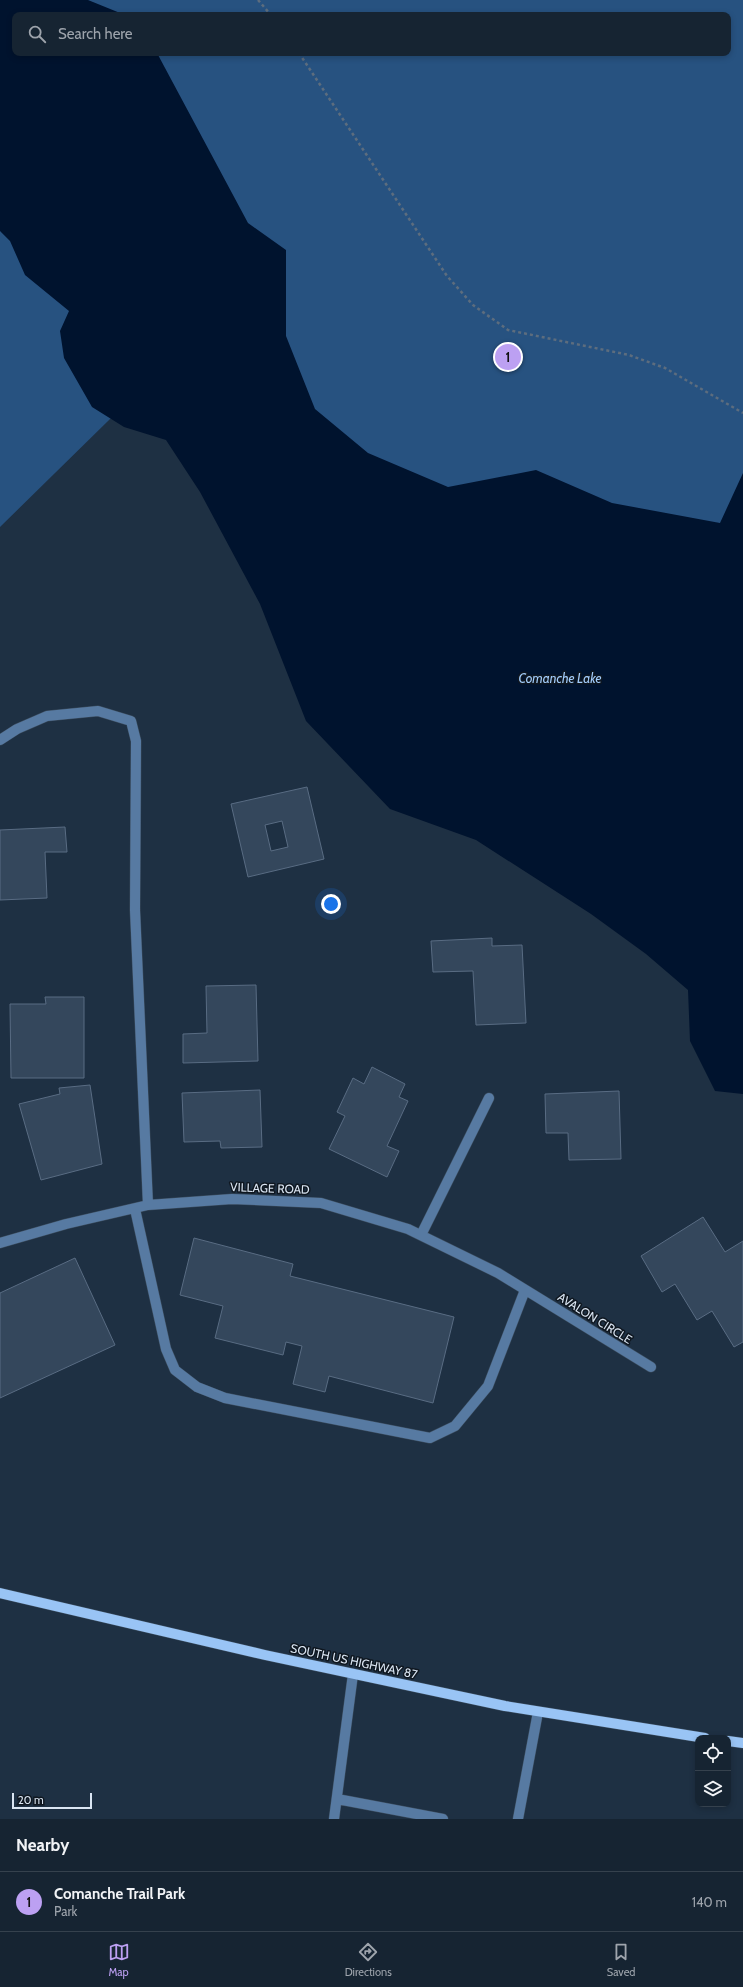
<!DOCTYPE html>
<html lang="en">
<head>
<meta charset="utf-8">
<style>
  :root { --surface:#162432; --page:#23303e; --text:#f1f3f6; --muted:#9ea4ac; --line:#35414d; --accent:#bca0f2 }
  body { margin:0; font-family:Cabin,sans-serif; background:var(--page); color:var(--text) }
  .controls { position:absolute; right:12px; bottom:12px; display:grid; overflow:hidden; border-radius:8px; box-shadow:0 2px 6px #0003 }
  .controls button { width:36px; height:36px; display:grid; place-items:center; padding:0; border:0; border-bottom:1px solid var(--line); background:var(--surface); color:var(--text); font:20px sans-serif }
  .scale { position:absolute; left:12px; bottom:10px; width:80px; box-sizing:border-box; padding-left:4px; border:2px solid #dae5f2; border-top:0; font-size:11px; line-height:14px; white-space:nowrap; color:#dae5f2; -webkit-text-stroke:3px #0f1720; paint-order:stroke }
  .you { position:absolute; left:331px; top:904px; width:14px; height:14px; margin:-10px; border:3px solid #fff; border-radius:50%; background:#1a73e8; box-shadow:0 0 0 6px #1a73e833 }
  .badge { display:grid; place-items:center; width:26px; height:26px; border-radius:50%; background:var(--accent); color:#111; font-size:13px; font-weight:700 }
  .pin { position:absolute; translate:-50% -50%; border:2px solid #fff; box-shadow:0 1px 4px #0006 }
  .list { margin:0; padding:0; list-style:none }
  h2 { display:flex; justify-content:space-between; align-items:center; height:52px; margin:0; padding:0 16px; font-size:17px }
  h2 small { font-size:13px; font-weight:400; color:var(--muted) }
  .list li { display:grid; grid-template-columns:26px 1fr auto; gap:12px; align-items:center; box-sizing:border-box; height:60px; padding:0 16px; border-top:1px solid var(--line) }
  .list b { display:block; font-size:15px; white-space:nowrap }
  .list p { margin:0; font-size:13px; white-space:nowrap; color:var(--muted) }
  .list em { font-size:13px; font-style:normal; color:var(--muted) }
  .icon { flex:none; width:22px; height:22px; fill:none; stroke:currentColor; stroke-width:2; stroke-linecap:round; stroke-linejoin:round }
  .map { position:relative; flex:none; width:743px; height:1819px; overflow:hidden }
  .search { position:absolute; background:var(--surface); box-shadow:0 2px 6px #0003; left:12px; right:12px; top:12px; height:44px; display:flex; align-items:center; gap:10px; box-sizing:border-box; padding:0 14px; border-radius:8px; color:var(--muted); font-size:15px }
  .sheet { height:112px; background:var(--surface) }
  nav { display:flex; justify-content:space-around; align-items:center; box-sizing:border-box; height:56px; border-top:1px solid var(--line); background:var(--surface); font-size:11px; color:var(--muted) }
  nav a { display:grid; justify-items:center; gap:2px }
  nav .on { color:var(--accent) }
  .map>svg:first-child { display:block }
</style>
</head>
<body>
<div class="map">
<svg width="743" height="1819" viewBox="0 0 743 1819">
  <rect width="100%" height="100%" fill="#1e3043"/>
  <path fill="#275280" d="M 0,0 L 743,0 L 743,624 L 302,444 L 121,53 L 728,53 L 728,15 L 15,15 L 15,53 L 0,103 Z
    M 0,182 L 161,369 L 0,527 Z"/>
  <path fill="#00132e" d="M 0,0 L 88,0 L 125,15 L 15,15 L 15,53 L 157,53 L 248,223 L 286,250 L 286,336 L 315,409 L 368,453 L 448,487 L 536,470 L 612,503 L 720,523 L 743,473 L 743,1094 L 715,1091 L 690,1041 L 688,990 L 646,954 L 591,914 L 476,840 L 390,809 L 306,721 L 260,604 L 200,492 L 166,440 L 124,427 L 92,407 L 64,358 L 60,331 L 69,311 L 25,275 L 10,241 L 0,231 Z"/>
  <path fill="#34475c" stroke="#596c83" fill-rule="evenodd" d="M 307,787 L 324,859 L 248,877 L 231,804 ZM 282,821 L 288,847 L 271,851 L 265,825 Z
    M 65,827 L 67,852 L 45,852 L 47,898 L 0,900 L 0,830 Z
    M 492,938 L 492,946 L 522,945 L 526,1023 L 476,1025 L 473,971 L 433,972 L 431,941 Z
    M 256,985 L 258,1061 L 183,1063 L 183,1034 L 207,1033 L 206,986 Z
    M 45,997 L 84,997 L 84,1078 L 11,1078 L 10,1004 L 46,1004 Z
    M 372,1067 L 405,1084 L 399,1097 L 408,1101 L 387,1146 L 399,1151 L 387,1177 L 329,1149 L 345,1116 L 337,1112 L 353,1078 L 364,1084 Z
    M 90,1085 L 102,1164 L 41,1180 L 19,1104 L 60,1094 L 59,1088 Z
    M 260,1090 L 262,1147 L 221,1148 L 220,1141 L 184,1142 L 182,1093 Z
    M 619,1091 L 621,1159 L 569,1160 L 568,1133 L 546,1133 L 545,1094 Z
    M 703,1217 L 725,1252 L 743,1241 L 743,1342 L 734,1347 L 712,1311 L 697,1320 L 675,1284 L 662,1292 L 641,1256 Z
    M 194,1238 L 293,1264 L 290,1276 L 454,1317 L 433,1403 L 329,1376 L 325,1392 L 293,1384 L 302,1346 L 286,1342 L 283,1355 L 215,1338 L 223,1306 L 180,1295 Z
    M 75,1258 L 115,1345 L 0,1398 L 0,1293 Z"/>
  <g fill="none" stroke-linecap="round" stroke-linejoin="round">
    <defs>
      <path id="minor" d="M 0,740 L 17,729 L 47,716 L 98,711 L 131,721 L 136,741 L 135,910 L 148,1205
        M 135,1209 L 166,1349 L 175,1370 L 197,1387 L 225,1398 L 430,1438 L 455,1426 L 488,1386 L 525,1290
        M 421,1235 L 489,1098
        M 0,1243 L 66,1224 L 148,1205 L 232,1199 L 321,1203 L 408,1229 L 498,1273 L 651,1367
        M 337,1799 L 443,1819
        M 334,1819 L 353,1674
        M 518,1819 L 538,1712"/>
      <path id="major" d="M 0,1593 L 265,1655 L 505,1706 L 705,1738
        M 728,1741 L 743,1743"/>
    </defs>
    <use href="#minor" stroke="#3c4d5f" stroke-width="11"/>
    <use href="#major" stroke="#3c4d5f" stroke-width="11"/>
    <path stroke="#5d6d7e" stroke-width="2.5" stroke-dasharray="3 3" stroke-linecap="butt" d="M 258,0 L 271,15
      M 299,53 L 447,276 L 473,305 L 508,330 L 629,355 L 665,368 L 743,413"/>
    <use href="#minor" stroke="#577aa2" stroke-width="10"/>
    <use href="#major" stroke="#99c4f5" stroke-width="10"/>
  </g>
  <g text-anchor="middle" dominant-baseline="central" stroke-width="3" stroke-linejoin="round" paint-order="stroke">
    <g font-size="12" fill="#dae5f2" stroke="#0f1720">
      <text transform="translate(270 1188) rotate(2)">VILLAGE ROAD</text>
      <text transform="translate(595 1318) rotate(32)">AVALON CIRCLE</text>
      <text transform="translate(354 1661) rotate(12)">SOUTH US HIGHWAY 87</text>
    </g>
    <g font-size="13" font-style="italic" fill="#a3cdfc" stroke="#0f1720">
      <text x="560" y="678">Comanche Lake</text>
    </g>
  </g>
</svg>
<div class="controls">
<button><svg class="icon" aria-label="locate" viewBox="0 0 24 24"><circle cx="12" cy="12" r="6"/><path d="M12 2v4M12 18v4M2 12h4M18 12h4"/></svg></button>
<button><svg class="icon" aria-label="layers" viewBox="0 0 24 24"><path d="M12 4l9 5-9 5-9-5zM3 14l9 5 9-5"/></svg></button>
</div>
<div class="scale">20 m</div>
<div class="you"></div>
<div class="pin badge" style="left:508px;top:357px">1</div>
<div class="search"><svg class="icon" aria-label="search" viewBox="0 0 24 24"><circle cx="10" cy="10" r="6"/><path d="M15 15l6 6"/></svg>Search here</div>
</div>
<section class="sheet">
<h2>Nearby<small></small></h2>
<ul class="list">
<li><span class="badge">1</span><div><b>Comanche Trail Park</b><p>Park</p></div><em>140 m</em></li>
</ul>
</section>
<nav>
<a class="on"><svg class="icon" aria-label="map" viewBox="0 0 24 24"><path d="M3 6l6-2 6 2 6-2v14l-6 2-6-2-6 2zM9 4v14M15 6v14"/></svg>Map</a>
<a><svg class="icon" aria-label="directions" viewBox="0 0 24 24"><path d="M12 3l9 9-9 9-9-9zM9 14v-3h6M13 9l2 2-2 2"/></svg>Directions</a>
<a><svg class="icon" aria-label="saved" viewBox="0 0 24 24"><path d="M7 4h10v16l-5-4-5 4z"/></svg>Saved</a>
</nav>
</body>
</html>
